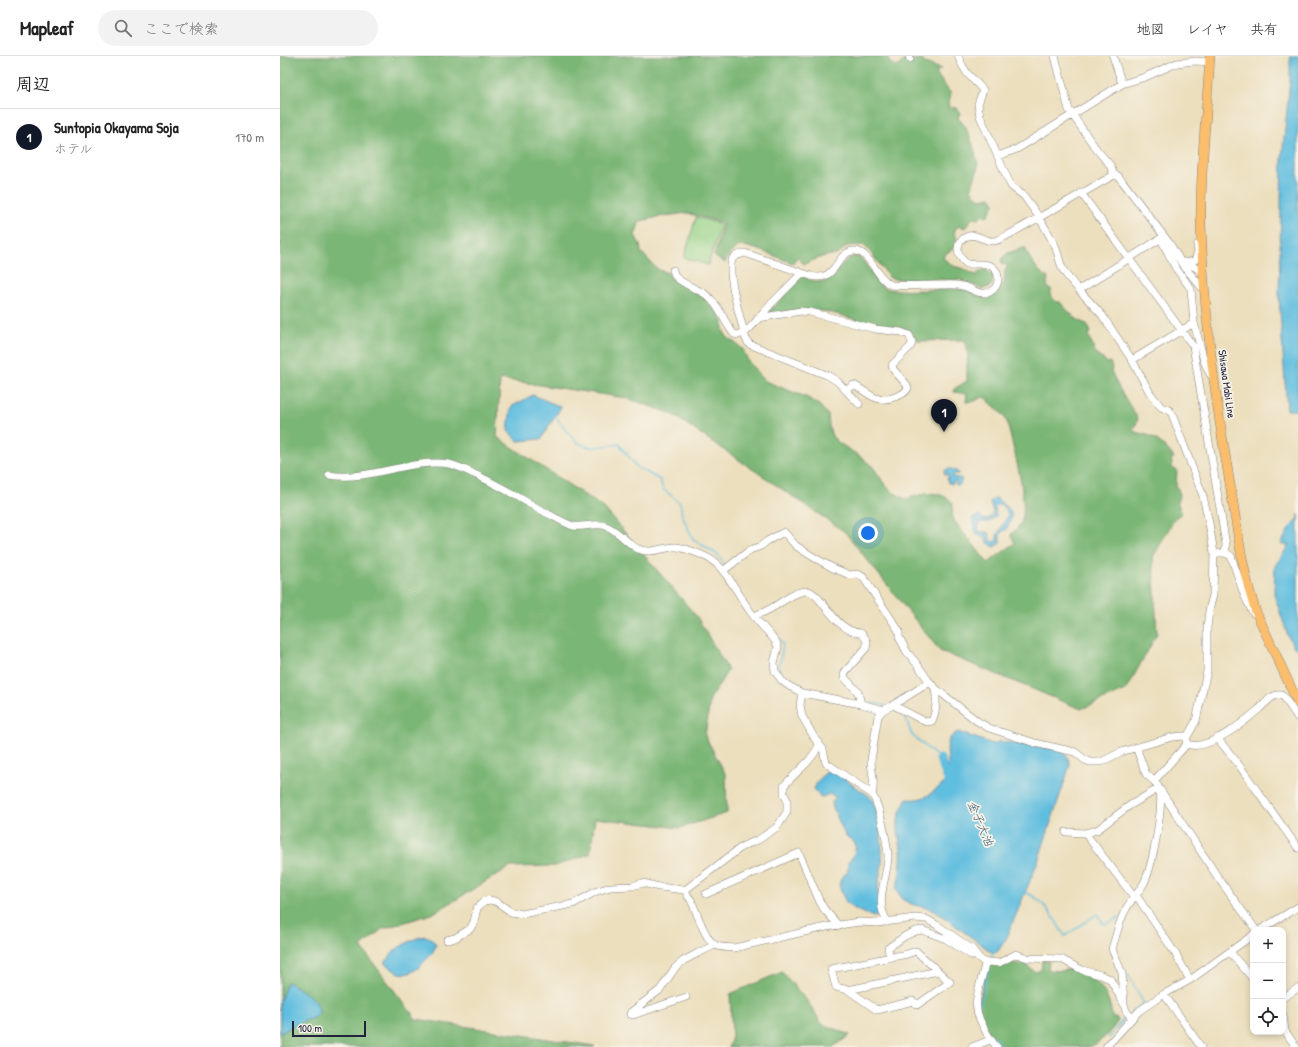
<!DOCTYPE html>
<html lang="ja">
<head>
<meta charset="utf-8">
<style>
  :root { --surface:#fff; --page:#f2f2f2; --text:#222; --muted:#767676; --line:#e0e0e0; --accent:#111827 }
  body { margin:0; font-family:"Patrick Hand","Klee One",sans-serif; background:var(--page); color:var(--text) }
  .controls { position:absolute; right:12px; bottom:12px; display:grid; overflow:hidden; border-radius:8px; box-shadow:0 2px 6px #0003 }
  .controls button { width:36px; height:36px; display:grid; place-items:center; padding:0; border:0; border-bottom:1px solid var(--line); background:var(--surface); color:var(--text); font:20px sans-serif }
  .scale { position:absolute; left:12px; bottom:10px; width:74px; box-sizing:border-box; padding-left:4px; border:2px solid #22223b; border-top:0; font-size:11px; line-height:14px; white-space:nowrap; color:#22223b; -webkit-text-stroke:3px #f7f3e8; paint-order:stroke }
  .you { position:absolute; left:588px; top:477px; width:14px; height:14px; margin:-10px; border:3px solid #fff; border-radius:50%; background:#1a73e8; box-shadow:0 0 0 6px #1a73e833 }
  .badge { display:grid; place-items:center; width:26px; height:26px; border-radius:50%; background:var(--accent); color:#fff; font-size:13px; font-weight:700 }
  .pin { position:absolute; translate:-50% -33px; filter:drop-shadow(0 1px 2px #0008) }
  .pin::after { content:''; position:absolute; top:21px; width:14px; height:12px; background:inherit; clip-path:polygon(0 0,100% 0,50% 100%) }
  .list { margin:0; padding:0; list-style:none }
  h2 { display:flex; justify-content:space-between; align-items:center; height:52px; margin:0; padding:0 16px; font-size:17px }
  h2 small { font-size:13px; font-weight:400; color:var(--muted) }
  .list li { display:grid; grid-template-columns:26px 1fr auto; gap:12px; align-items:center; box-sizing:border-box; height:56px; padding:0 16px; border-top:1px solid var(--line) }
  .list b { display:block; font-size:15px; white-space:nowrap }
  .list p { margin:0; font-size:13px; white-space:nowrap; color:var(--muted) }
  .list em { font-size:13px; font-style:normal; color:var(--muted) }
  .icon { flex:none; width:22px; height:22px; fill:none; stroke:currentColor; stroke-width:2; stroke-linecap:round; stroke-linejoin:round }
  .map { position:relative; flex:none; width:1018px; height:991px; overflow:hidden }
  header { display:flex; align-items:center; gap:24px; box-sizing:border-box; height:56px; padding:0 20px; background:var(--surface); border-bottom:1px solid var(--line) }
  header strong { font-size:19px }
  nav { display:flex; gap:22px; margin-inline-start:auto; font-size:14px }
  .search { width:280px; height:36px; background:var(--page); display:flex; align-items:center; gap:10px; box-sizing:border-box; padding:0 14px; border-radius:22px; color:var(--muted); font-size:15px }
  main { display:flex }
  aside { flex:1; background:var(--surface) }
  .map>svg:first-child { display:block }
</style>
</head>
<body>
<header>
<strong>Mapleaf</strong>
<div class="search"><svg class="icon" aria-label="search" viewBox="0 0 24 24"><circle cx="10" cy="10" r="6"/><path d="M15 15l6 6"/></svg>ここで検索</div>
<nav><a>地図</a><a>レイヤ</a><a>共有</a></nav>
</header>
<main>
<aside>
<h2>周辺<small></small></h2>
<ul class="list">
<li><span class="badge">1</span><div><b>Suntopia Okayama Soja</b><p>ホテル</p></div><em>170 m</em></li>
</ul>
</aside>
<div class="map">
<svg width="1018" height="991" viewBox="0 0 1018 991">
  <rect width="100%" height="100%" fill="#f7f3e8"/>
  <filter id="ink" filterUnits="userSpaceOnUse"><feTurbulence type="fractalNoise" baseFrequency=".025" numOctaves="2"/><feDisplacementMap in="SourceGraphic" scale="8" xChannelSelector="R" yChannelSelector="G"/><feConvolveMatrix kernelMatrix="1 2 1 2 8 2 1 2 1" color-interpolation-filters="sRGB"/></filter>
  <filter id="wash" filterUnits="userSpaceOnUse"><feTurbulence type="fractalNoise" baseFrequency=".012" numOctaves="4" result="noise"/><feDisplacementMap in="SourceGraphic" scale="16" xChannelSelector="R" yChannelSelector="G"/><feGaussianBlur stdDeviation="0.9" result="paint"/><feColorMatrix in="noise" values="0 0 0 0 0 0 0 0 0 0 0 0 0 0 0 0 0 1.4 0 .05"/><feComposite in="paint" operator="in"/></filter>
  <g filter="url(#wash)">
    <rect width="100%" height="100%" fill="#ecdfbe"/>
    <path fill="#99d489" stroke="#5e7b62" d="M 416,161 L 441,168 L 428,209 L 404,202 Z"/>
    <path fill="#7ab675" stroke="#4e6c58" d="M 0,0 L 607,0 L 610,7 L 617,11 L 628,1 L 633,4 L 641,3 L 645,7 L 661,13 L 656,16 L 658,20 L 671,38 L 668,51 L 677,52 L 680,57 L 678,62 L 685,70 L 693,89 L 698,109 L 697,115 L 691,134 L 696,140 L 700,143 L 711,141 L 715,147 L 707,161 L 702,159 L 699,163 L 692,162 L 685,172 L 680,170 L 676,172 L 674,177 L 677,182 L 673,193 L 665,198 L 663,202 L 673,210 L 681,212 L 696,219 L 702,214 L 707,214 L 713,220 L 713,224 L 712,228 L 709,231 L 703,233 L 680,224 L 614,223 L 610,222 L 591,197 L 584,189 L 567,190 L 557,199 C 545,198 535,204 524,208 L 517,201 L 513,207 C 500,203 474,190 462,190 C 453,191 448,200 445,207 L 434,200 L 443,167 L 407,157 L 384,160 L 360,165 L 355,179 L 360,189 L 361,196 L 374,210 L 379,214 L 388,217 L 393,224 L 423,241 L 429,247 L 439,258 L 443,266 L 443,274 L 447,281 L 463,293 L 468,305 L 485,325 L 528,342 L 539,349 L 548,359 L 549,370 L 552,380 L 559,387 L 581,401 L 593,411 L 606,430 L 614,437 L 625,443 C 643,438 658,432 673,447 L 672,462 L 708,507 L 735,487 L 731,479 C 734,475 739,471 741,467 C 750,446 732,389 727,366 C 723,357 717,352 709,346 L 709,343 L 702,341 L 695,345 L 686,346 L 687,338 L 674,336 L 674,333 L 687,325 L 687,308 L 688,300 L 686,286 L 682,284 L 638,285 C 635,281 632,276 627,274 C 617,269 604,272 594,269 C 572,264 552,254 530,254 C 516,254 501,256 487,258 L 522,220 C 555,237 551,212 573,200 L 581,202 C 588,211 594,223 603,231 C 610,237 664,233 677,233 L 683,233 L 704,242 L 711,241 L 719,235 L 724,227 L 725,215 L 728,209 L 722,208 L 721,203 L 728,197 L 743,192 L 746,192 L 746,196 L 758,214 L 768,222 L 767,226 L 768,232 L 772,234 L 770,237 L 771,240 L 777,246 L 780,246 C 787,254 797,266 807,268 L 811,276 L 808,279 C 812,286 813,295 819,301 C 822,303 825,303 827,307 L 830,306 L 832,312 L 831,315 L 839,332 L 858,363 L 855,371 L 852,373 C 857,378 861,377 867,379 C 876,381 889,394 894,402 L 891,403 L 893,413 L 897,414 L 896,429 L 900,438 L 897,446 L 902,457 L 895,462 L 873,501 L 877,578 L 846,634 L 801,653 L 660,595 L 565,476 L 390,357 L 346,342 L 220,323 L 217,381 L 324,452 L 417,561 L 448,614 L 430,643 L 425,680 L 446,719 L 447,757 L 400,772 L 315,762 L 310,798 L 275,810 L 230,811 L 152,858 L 102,873 L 81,891 L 136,963 L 314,990 L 315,991 L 0,991 Z
      M 730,903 L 736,908 L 745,908 L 755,916 L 761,914 L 762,905 L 769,905 L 768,914 L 781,915 L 794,912 L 808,918 L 808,922 C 824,927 831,947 832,962 L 837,962 L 838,965 C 831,975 822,986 809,991 L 720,991 L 705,971 L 698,950 L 707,908 Z
      M 502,916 L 528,946 L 542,968 L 570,979 L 553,991 L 449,991 L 452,980 L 450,938 Z"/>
    <path fill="#61bedf" stroke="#42708d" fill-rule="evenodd" d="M 1010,0 L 1018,0 L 1018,354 L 1007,354 L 999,241 L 1002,102 L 1010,24 Z
      M 253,339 L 281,351 L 261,383 L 238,385 L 228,375 L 231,351 Z
      M 668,413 C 673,413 677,414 679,418 L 673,418 L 673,421 L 682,423 L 680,429 L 676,429 L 676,426 L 674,425 L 673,428 L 668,427 L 667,423 L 668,422 L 668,419 L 667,418 L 665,419 L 664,415 Z
      M 714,442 L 718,443 C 729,455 738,455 726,474 L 724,474 L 720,479 L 720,487 L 714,491 L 707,486 L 705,483 L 696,477 L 692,462 L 700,459 L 703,464 L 711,461 L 713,456 L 710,446 ZM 720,448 L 726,454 L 728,460 L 717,479 L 717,484 L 713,486 L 709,483 L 710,478 L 707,476 L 700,476 L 698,471 L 700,466 L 709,466 L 716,460 L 715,451 L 717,449 Z
      M 1018,458 L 1018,593 L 1014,591 L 1008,580 L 994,538 L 995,510 L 1009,489 L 1001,488 L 1010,471 L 1017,464 Z
      M 678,676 L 713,688 L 717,687 L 718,685 L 781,694 L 788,702 L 790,709 L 758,805 L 726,883 L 718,895 L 714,897 L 710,895 L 661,859 L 648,852 L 634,849 L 623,844 L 616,833 C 620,820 622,807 621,793 C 620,785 617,774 618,765 C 619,757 623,750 627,743 C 638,744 645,742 653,736 C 657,732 662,730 665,726 C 675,709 657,685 678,676 Z
      M 548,714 C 560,717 564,722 574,730 C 578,733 585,736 589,740 C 600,752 603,793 602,809 C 601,817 598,825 598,833 C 598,842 600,850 601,858 C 594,863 591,860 584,857 C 578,854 573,853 568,848 C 565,846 565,843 563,840 C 558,830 558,822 568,816 L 568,806 C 575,799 576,796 575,787 L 565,779 L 553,752 L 552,746 L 556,741 L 549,738 L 543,741 L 539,740 L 534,733 L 538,725 Z
      M 145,880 L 151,882 L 156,889 C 154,895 150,900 145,905 C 130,921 121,922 105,907 C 112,896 118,891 129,886 C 135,883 138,881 145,880 Z
      M 7,926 C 14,928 30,940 35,945 C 38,949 39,953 39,958 L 33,962 L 16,968 L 0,977 L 0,945 Z"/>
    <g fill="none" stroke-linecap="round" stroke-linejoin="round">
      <path stroke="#61bedf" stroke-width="1.5" d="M 275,360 C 284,371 294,390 310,391 C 319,392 330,389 339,388 L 357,411 L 380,424 L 383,433 L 400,447 L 402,459 L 413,483 L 438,499 L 445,510
        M 478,560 L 485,568
        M 497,581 L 503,588 L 499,613 L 502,620
        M 513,628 L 526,634
        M 590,647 L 606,650
        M 624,658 C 628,665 628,673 633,680 L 660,703
        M 744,836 C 765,843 774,863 785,880 L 817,858 L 824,868 L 826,868 L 839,861
        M 711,905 L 713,895
        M 844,915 L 848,919 L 864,948
        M 700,949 L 710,908
        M 851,956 L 864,947
        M 713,980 L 722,991
        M 829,982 L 846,960"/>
      <path stroke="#61bedf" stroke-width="9" d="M 660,703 L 671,731"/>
    </g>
  </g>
  <g filter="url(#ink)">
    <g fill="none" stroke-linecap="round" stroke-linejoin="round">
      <defs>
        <path id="minor" d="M 629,0 L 630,3
          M 678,0 L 682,9 L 687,17 L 703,34 L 698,48 L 700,60 L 729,126 L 732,131 L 744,140 L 759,161 L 775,189 L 782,212 L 787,220 L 799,234 L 822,259 L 852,304 L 870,337 L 881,351 L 889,354 L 892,358 L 923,440 L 929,467 L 934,497 L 933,539 L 929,555 L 927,572 L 927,615 L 916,665 L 907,681 L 906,685 L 907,688 C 927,696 964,666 978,654 C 984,649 991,639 998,639 C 1001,638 1001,639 1004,641 L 1018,662
          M 775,0 L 789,54 L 817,94 L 830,109 L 834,119
          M 833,0 L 842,28
          M 718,100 L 737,93 L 842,28 L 865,21 L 897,7 L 915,5 L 930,6
          M 801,137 L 913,290 L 946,489 L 945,497
          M 881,183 L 895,211 L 911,233 L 914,267 L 924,305 L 930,318 L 933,322
          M 905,206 L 920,214 L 923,219
          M 907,207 L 915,204 L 918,196 L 917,189
          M 393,214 C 393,214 395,220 395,220 C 400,227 417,233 425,238 C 440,249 443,265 454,278 L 458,279 L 464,277 L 471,271 L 492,247 L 522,217
          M 799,234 L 883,181
          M 478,262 L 521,255 L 530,256 L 595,273 L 621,276 L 629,279 L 632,286 L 631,290 L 612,309 L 613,313 L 627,329 L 628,332 C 626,337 621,339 615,341 C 595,348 591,338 574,329 L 566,334
          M 852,304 L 914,267
          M 579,348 L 558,326 L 549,320 L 469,288 L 466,283 C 462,268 445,214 453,202 C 456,199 461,198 465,197 L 531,220 C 557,227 555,197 573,195 C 589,193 596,222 611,229 C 627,230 644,229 660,229 C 667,229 675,228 682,230 C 690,231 697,238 705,237 C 719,236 723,217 711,210 C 704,206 695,209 687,208 C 682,204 678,200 678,193 C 678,189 680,185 684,182 C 694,175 703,185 713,185 C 719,185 725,180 730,178 L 834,119 L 838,120 L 843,126 L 890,188 L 902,208 L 924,234
          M 49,419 C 89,426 129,402 169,408 C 178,410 186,414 194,418 C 222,430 247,447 274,461 C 280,464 287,468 293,470 C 303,472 316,466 326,470 C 339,475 346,487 358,493 C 371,498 381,492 394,491 C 402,490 426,500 433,505 C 446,513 462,545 472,558 C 479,568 489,576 496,586 L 498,591 L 494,607 L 495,615 L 502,625 L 509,630 L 522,637 L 581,648 L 603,654
          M 934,497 C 941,498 945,495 951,500 L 965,541 L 973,557
          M 443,515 L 470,494 L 481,490 L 487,485 L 504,476 L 516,490 L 535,502 L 553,512 L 570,519 L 578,518 L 583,521 L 619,575 L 619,581 L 627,596 L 637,608 L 648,624 L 655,632 L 697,665 L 709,672 L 755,687 L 795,696 L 805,704 L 810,706 L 821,706 L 841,696 L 892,681 L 903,680 L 907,681
          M 474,560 C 478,558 483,557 488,554 C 499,549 515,534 527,535 C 541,535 554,576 581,577 C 585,582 589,585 586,592 L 565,616 L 564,621 L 578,636 L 581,648
          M 522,637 L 520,649 L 522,660 L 535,683 L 543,693 L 546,707 L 592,738 C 600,751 607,785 608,800 C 608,821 593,847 608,866
          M 613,649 L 646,666 L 652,665 C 657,654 657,644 655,632
          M 937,682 L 956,705 L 1018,792
          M 856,691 L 866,718 L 874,725
          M 592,738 C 596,726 591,716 591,704 L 598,660 L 603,654 L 613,649 L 650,626
          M 786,776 L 805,777 L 817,774 L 849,750 L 879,732 L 937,820 L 976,874
          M 805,777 L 854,841
          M 405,834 L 463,790 L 478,784 L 497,771 L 507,756 L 507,744 L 504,738 L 504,730 C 516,715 531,707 539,689
          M 426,838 L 519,797 L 539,844 L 544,853 L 559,870
          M 856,839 L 895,897 L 910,924
          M 980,874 L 1018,851
          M 167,884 L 175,882 L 190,873 L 194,866 L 197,852 L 204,845 L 211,844 L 217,846 L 231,856 L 242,858 L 293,848 L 317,835 L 331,831 L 352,830 L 363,827 L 379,831 L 405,834 L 408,840 L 411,844 C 416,854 425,884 435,889 C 440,892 448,891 454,892 L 546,871 L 579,866 L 597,867 L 635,862 L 646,863 L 657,869 L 692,893 L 699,902 L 705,907 C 701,932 689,946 703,970 C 707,978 711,985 717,991
          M 636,895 L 670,926 L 637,949 L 633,945 L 597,954 L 568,934 L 556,931 L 551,913 L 627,898 Z
          M 950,896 L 973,923
          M 610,902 L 608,892 L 625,880 L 636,875 L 642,874 L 666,883 L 691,899 L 698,901
          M 705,907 L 709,906 L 719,907 L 736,898 L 748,902 L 781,903 L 802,914 L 821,919 L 830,923 L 844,948 L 846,955 L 852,962
          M 568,934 L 658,915
          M 884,938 L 921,991
          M 406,941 L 353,959 L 350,958 L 351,956 L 380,934 L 395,912 L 403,905 L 418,897 L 435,889
          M 1003,942 L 1018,932
          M 844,948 L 842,917 L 832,893 C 836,880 839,865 846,853 C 851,843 860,836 865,825 C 872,810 885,747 879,732 C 878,729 875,727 874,725 L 907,688
          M 1003,959 L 1005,975 L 1016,991
          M 692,991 L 710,984
          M 826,991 L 859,955 L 884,938 L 910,924 L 973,879"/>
        <path id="major" d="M 930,0 C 927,55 920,111 921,166 C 923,254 935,342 950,428 C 957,471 962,515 976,556 L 1018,647"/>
      </defs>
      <use href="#minor" stroke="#87807c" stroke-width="8"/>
      <use href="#major" stroke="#87807c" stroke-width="10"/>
      <use href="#minor" stroke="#fff" stroke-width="7"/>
      <use href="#major" stroke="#fabe6d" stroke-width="9"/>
    </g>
  </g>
  <g text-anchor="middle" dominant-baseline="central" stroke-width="3.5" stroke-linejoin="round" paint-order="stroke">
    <g font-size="11" fill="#22223b" stroke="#f7f3e8">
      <text transform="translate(947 328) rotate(82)">Shisawa Mabi Line</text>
    </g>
    <g font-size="12" font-style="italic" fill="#385974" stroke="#f7f3e8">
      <text transform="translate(701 767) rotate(67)">金子大池</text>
    </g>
  </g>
</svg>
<div class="controls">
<button>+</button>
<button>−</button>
<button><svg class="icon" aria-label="locate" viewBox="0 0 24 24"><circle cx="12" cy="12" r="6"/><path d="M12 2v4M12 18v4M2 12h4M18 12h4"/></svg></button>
</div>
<div class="scale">100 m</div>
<div class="you"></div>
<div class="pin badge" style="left:664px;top:376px">1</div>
</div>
</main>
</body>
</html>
